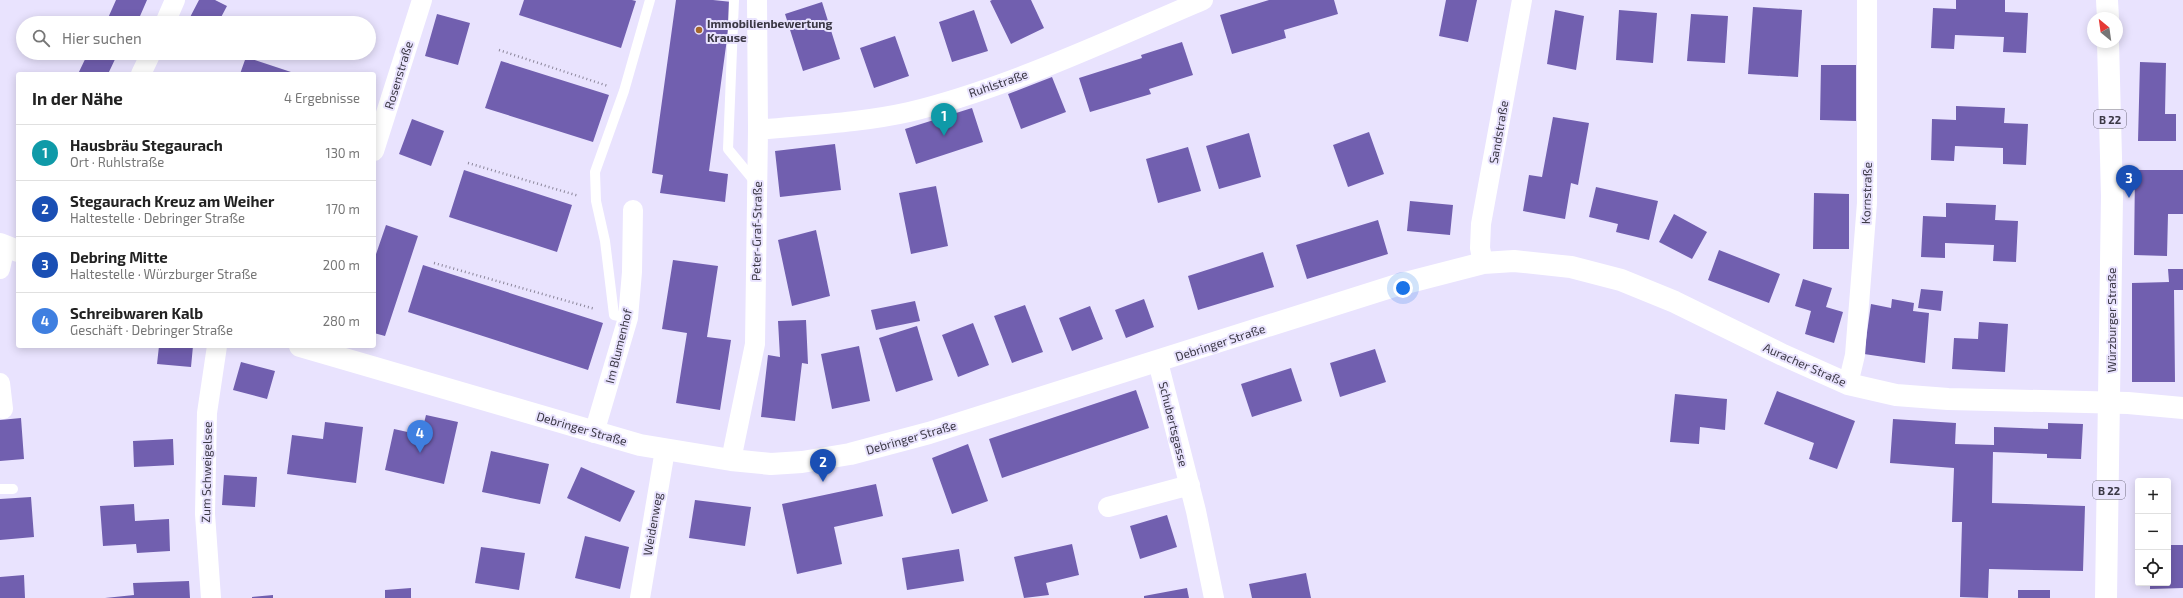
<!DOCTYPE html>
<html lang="de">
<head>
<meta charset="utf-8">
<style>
  :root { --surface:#fff; --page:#f6f6f6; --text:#222; --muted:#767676; --line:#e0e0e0; --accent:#d93025 }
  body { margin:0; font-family:"Exo 2",sans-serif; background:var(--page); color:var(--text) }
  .controls { position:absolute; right:12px; bottom:12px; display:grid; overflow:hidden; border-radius:4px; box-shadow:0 2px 10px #0003 }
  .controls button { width:36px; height:36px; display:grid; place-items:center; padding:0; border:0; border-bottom:1px solid var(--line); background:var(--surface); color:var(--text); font:20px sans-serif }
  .compass { position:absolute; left:2087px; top:12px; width:36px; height:36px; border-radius:50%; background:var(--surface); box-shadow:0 2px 10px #0003; rotate:331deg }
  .you { position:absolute; left:1403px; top:288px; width:14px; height:14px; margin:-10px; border:3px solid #fff; border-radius:50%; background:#1a73e8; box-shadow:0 0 0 6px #1a73e833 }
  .badge { display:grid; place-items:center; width:26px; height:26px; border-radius:50%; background:var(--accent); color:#fff; font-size:13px; font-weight:700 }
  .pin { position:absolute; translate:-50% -33px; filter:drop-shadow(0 1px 2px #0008) }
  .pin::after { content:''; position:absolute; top:21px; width:14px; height:12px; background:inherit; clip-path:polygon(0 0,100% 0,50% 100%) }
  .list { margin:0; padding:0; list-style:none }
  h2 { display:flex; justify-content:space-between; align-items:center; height:52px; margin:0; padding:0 16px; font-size:17px }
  h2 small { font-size:13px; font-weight:400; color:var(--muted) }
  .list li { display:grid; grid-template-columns:26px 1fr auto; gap:12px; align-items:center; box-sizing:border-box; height:56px; padding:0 16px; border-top:1px solid var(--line) }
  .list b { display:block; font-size:15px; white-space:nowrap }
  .list p { margin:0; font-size:13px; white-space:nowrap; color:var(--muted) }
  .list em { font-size:13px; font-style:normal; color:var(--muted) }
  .icon { flex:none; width:22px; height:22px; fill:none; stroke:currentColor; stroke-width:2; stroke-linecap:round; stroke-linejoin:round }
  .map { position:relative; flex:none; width:2183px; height:598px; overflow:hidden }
  .search { position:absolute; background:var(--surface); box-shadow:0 2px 10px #0003; left:16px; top:16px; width:360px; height:44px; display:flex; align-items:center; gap:10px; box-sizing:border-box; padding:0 14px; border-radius:22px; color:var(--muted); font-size:15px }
  .panel { position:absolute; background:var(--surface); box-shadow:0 2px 10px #0003; left:16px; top:72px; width:360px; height:276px; border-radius:4px }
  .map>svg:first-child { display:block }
</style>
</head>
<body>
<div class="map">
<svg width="2183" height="598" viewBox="0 0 2183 598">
  <rect width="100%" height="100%" fill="#e9e3fe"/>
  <path fill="#715faf" d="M 116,0 L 147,0 L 137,23 L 118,23 L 108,18 Z
    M 199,0 L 215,0 L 227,6 L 218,23 L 187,23 Z
    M 524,0 L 632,0 L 636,1 L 621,48 L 519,15 Z
    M 676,0 L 713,0 L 732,2 L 709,171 L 728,174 L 725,202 L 660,193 L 663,175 L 652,173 Z
    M 992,0 L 1031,0 L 1044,28 L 1011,44 L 990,1 Z
    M 1269,0 L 1334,0 L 1338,14 L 1284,30 L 1286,38 L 1232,54 L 1220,15 Z
    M 1446,0 L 1477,0 L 1468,42 L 1439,36 Z
    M 1956,0 L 2005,0 L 2005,12 L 2028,13 L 2026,53 L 2003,52 L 2004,37 L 1955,35 L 1954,49 L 1931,48 L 1933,8 L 1956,9 Z
    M 822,2 L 840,59 L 803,71 L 785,14 Z
    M 1753,7 L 1802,10 L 1798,77 L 1748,74 Z
    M 974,10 L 988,51 L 952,62 L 939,22 Z
    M 1555,10 L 1584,16 L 1576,70 L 1547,64 Z
    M 1619,10 L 1657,13 L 1653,63 L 1616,60 Z
    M 437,14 L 470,23 L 458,65 L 425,56 Z
    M 1691,14 L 1728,16 L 1725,63 L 1687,61 Z
    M 895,36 L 909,76 L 874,88 L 860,48 Z
    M 1182,42 L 1193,75 L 1149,89 L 1151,94 L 1090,112 L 1079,78 L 1142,58 L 1141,55 Z
    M 88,53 L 118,53 L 108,74 L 78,74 Z
    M 246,57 L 291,72 L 291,74 L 240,74 Z
    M 501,61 L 609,95 L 593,142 L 485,108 Z
    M 2140,62 L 2166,63 L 2165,114 L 2176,114 L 2176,141 L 2138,141 Z
    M 1821,65 L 1856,65 L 1856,121 L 1820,120 Z
    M 1052,77 L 1066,112 L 1021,129 L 1008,94 Z
    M 1956,106 L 2005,108 L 2004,123 L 2028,124 L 2026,165 L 2003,164 L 2003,148 L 1955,146 L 1954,161 L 1931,160 L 1932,119 L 1956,120 Z
    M 972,108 L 983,142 L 916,164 L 905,129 Z
    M 1553,117 L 1589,123 L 1578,185 L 1571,183 L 1565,219 L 1523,211 L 1529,175 L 1542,177 Z
    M 412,119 L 444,131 L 431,166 L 399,154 Z
    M 1369,132 L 1384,174 L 1348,187 L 1333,145 Z
    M 1249,133 L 1261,177 L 1219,189 L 1206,146 Z
    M 835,144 L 841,190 L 780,197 L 775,151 Z
    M 1188,147 L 1201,191 L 1158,203 L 1146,159 Z
    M 464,170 L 572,205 L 557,252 L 449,217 Z
    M 2135,170 L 2183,170 L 2183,214 L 2168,214 L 2167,256 L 2134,255 Z
    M 936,186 L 948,246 L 911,254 L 899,193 Z
    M 1596,187 L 1658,201 L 1649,240 L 1616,232 L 1618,224 L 1589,217 Z
    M 1814,193 L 1849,194 L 1849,249 L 1813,249 Z
    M 1410,201 L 1453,205 L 1450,235 L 1407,231 Z
    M 1946,203 L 1996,205 L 1995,220 L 2018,221 L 2016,262 L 1993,261 L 1994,245 L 1945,243 L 1945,258 L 1921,257 L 1923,216 L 1946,217 Z
    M 1674,214 L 1707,232 L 1692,259 L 1659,242 Z
    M 1378,220 L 1388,254 L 1307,279 L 1296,245 Z
    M 386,225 L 418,236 L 385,336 L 374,333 L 374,260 Z
    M 816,230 L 830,296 L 792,306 L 778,240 Z
    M 1719,250 L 1780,274 L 1769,303 L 1708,280 Z
    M 1263,252 L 1274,287 L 1198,310 L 1188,276 Z
    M 673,260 L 718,266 L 707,337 L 731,340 L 720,410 L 676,403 L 687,333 L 662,329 Z
    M 423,265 L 603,323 L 588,370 L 408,312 Z
    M 2168,269 L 2183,269 L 2183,290 L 2174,290 L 2175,382 L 2132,382 L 2132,283 L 2169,282 Z
    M 1803,279 L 1832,288 L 1826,307 L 1843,312 L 1834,343 L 1805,334 L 1811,311 L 1795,306 Z
    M 1921,289 L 1943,291 L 1941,311 L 1918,308 Z
    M 1144,299 L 1154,327 L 1126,338 L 1115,310 Z
    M 1892,299 L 1914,303 L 1913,311 L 1929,313 L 1925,363 L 1864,354 L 1871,304 L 1891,308 Z
    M 915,301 L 920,321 L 876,330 L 871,310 Z
    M 1025,305 L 1043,352 L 1012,363 L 994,316 Z
    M 1090,306 L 1103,339 L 1072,351 L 1059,318 Z
    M 806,320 L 808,364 L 802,363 L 795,421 L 761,417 L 768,355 L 780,357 L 778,321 Z
    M 1979,322 L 2008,324 L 2005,372 L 1952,369 L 1954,338 L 1978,339 Z
    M 973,323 L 989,365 L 958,377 L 942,335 Z
    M 917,326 L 933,380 L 896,392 L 879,338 Z
    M 159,346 L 193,346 L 191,367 L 157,364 Z
    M 859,346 L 870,401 L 832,409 L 821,354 Z
    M 1375,349 L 1386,382 L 1340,397 L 1330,363 Z
    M 241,362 L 275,371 L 267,399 L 233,390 Z
    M 1291,368 L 1302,401 L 1252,417 L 1241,384 Z
    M 1136,390 L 1149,428 L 1002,478 L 989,439 Z
    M 1777,391 L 1855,421 L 1837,469 L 1809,459 L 1814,443 L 1764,424 Z
    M 1675,394 L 1727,399 L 1725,430 L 1700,427 L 1699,444 L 1670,442 Z
    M 426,415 L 458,422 L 444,484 L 385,470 L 394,429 L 421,435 Z
    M 21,418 L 24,459 L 0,461 L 0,420 Z
    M 1893,419 L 1956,423 L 1955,444 L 1994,445 L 1994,427 L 2048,429 L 2048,423 L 2083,424 L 2081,459 L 2047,458 L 2047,454 L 1993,452 L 1992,503 L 2085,506 L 2083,571 L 1989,569 L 1988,598 L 1960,597 L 1962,522 L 1952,522 L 1954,468 L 1890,463 Z
    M 325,422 L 363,427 L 356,483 L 287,474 L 292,435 L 323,439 Z
    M 173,439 L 174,465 L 134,467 L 133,441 Z
    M 968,444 L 988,501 L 952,514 L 932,458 Z
    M 491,451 L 549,464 L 540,504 L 482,492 Z
    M 581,467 L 635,491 L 620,522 L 567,498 Z
    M 224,475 L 257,477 L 255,507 L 222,505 Z
    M 876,484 L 883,516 L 834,527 L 842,564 L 797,574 L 782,504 Z
    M 31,497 L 34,537 L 0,540 L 0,499 Z
    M 695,500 L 751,507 L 745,546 L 689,538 Z
    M 134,504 L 135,521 L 169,519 L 170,551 L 137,553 L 136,544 L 103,546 L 100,506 Z
    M 1167,515 L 1177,547 L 1140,559 L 1130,526 Z
    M 585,536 L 629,547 L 620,589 L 575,578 Z
    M 1072,544 L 1079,575 L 1046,583 L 1049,595 L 1024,598 L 1014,557 Z
    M 2168,545 L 2183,545 L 2183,588 L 2150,589 L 2150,583 L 2168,583 Z
    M 481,547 L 525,553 L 519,590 L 475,583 Z
    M 959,549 L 964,581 L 907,590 L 902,558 Z
    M 1306,573 L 1311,598 L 1252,598 L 1249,584 Z
    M 24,575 L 25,598 L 0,598 L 0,577 Z
    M 189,581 L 190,598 L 105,598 L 134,595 L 133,583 Z
    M 411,588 L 411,598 L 385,598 L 385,590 Z
    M 1187,588 L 1189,598 L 1144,598 L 1144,596 Z
    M 2018,590 L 2050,590 L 2050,598 L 2018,598 Z
    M 273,595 L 273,598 L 252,598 L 252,597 Z"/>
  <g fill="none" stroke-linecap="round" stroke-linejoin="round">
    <path stroke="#8b869a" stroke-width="2.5" stroke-dasharray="1 3" stroke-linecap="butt" d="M 499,50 L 608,86
      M 468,163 L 579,196
      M 434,263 L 595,309"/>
    <path stroke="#fff" stroke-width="10" d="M 734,0 L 728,149 L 756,183
      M 628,318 L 614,315 L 605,241 L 596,201 L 595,172 L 624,91 L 650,0
      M 0,489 L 13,489"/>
    <path stroke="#fff" stroke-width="20" d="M 165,23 L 175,0
      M 141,74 L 151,53
      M 758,130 C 808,125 860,123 909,112 C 1008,88 1109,40 1203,0
      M 374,151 L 422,0
      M 1483,263 L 1480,248 L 1481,224 L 1522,0
      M 0,269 L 5,246
      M 1158,362 L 1196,511 L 1214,598
      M 0,383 L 3,409
      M 1848,384 L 1855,355 L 1867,203 L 1867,0
      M 594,433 L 628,318 L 632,272 L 633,210
      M 731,460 L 755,344 L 758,130 L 757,0
      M 1108,507 L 1190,485
      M 211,598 L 205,514 L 207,413 L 217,346
      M 640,598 L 665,450"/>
    <path stroke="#fff" stroke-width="22" d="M 0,244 L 18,251
      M 300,346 L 640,445 L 731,460 L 771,464 L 802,462 L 850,454 L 929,433 L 1394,286 L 1483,263 L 1514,261 L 1571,267 L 1621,280 L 1675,302 L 1783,355 L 1848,384 L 1896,395 L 1948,399 L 2128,403 L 2183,408"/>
    <path stroke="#fff" stroke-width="22" d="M 2107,0 L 2108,18
      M 2106,598 L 2112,196 L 2108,42"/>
  </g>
  <circle fill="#a5682c" stroke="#e9e3fe" stroke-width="1.5" cx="699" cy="30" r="4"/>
  <g text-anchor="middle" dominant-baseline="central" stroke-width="4" stroke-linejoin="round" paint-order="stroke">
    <g fill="#e9e3fe" stroke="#6f6b7c" stroke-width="1">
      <rect x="2094" y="110" width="32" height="18" rx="3"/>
      <rect x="2093" y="481" width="32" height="18" rx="3"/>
    </g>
    <g font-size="11" font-weight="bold" fill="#3b3845">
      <text x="2110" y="119">B 22</text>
      <text x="2109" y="490">B 22</text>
    </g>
    <g font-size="12" font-weight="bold" fill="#3b3845" stroke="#e9e3fe" text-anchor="start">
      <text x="707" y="23">Immobilienbewertung<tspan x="707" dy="14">Krause</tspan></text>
    </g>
    <g font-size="12" fill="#3b3845" stroke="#e9e3fe">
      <text transform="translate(398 75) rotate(-73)">Rosenstraße</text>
      <text transform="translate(998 83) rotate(-19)">Ruhlstraße</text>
      <text transform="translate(1498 132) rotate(-80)">Sandstraße</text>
      <text transform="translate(1866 193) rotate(-88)">Kornstraße</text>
      <text transform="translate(756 231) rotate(-89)">Peter-Graf-Straße</text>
      <text transform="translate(2111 320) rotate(-90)">Würzburger Straße</text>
      <text transform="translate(1220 342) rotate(-18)">Debringer Straße</text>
      <text transform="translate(618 346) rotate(-76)">Im Blumenhof</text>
      <text transform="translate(1805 364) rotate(24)">Auracher Straße</text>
      <text transform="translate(1174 424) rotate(76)">Schubertsgasse</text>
      <text transform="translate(582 428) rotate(16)">Debringer Straße</text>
      <text transform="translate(911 437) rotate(-16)">Debringer Straße</text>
      <text transform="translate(206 472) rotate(-89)">Zum Schweigelsee</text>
      <text transform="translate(652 524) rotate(-80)">Weidenweg</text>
    </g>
  </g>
</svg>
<div class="controls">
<button>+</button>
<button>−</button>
<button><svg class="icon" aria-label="locate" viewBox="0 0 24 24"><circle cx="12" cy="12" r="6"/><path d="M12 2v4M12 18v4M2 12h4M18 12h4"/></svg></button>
</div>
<svg class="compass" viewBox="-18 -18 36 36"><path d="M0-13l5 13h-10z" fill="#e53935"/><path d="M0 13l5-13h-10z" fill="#767676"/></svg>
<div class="you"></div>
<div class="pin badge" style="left:944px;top:136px;background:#0f9aa8">1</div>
<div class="pin badge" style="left:823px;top:482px;background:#1a4fb4">2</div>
<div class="pin badge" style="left:2129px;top:198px;background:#1a4fb4">3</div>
<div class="pin badge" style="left:420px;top:453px;background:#3f7fe0">4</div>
<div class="search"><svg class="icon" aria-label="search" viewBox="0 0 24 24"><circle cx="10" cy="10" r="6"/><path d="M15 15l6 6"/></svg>Hier suchen</div>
<section class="panel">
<h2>In der Nähe<small>4 Ergebnisse</small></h2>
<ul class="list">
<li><span class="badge" style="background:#0f9aa8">1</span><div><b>Hausbräu Stegaurach</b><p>Ort · Ruhlstraße</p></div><em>130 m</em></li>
<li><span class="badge" style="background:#1a4fb4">2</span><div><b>Stegaurach Kreuz am Weiher</b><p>Haltestelle · Debringer Straße</p></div><em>170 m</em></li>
<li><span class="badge" style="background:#1a4fb4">3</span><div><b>Debring Mitte</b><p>Haltestelle · Würzburger Straße</p></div><em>200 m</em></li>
<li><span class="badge" style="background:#3f7fe0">4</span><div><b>Schreibwaren Kalb</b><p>Geschäft · Debringer Straße</p></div><em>280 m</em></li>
</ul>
</section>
</div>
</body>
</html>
